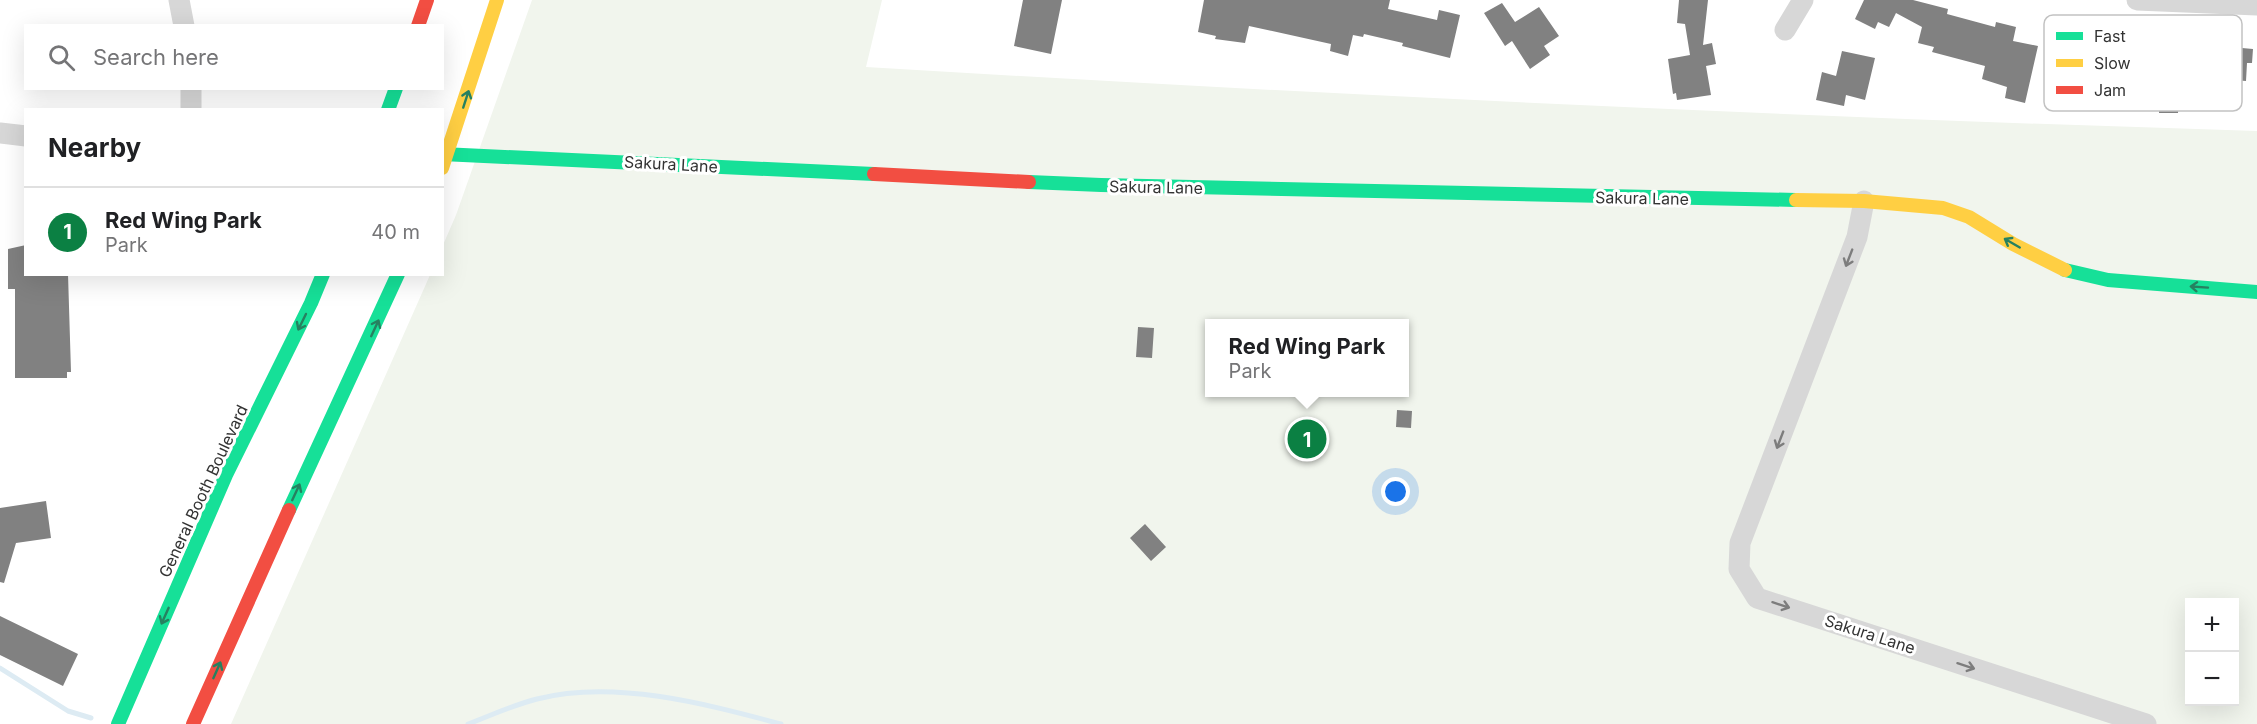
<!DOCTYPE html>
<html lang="en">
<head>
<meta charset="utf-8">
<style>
  :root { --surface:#fff; --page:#f6f6f6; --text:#202124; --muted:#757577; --line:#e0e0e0; --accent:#0b8043 }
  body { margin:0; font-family:Inter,sans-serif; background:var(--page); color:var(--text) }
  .controls { position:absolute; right:18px; bottom:18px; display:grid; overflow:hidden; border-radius:0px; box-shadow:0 6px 24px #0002 }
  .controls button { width:54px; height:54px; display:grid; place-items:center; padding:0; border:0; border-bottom:2px solid var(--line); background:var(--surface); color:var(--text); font:30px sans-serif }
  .you { position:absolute; left:1396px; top:492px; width:21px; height:21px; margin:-15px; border:4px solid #fff; border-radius:50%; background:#1a73e8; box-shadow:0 0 0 9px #1a73e833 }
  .badge { display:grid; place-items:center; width:39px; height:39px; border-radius:50%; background:var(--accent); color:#fff; font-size:20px; font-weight:700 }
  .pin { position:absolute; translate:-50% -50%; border:3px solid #fff; box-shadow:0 2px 6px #0006 }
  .popup { position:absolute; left:1205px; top:319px; width:204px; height:78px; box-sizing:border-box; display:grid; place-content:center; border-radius:0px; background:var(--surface); filter:drop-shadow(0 2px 4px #0005); font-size:20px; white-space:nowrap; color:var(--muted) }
  .popup b { font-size:22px; color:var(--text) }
  .popup::after { content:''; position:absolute; left:50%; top:100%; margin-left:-12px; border:12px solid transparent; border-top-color:var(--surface) }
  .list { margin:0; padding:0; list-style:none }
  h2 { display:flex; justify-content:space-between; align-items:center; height:78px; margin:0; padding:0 24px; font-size:26px }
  h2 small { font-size:20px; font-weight:400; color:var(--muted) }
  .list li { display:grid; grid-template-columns:39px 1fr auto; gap:18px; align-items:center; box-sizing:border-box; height:90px; padding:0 24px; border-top:2px solid var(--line) }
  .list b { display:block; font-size:22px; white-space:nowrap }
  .list p { margin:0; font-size:20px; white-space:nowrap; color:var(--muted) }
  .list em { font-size:20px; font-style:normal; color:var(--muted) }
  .icon { flex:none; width:33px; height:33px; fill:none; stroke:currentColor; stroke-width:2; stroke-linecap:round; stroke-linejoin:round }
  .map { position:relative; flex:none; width:2257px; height:724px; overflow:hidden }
  .search { position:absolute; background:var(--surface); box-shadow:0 6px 24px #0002; left:24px; top:24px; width:420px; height:66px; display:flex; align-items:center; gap:15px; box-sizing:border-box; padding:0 21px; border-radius:0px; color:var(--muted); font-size:22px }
  .panel { position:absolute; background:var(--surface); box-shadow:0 6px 24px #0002; left:24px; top:108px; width:420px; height:168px; border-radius:0px }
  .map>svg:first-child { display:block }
</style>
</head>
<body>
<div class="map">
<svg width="2257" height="724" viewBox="0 0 2257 724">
  <rect width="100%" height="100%" fill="#fff"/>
  <path fill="#f1f5ed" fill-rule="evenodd" d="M 532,0 L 882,0 L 866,67 C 1330,95 1793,117 2257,131 L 2257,724 L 231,724 L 430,275 L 442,274 L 443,245 L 456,215 ZM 1210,324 L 1404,324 L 1404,392 L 1210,392 ZM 2190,602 L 2234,602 L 2234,702 L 2190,702 Z"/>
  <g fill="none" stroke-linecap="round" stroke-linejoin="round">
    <path stroke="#ddebf3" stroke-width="5" d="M 0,668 L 68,711 L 91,718
      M 468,724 C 490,716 513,705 537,699 C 614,679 706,704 781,724"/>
  </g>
  <path fill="#818181" d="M 1023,0 L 1062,0 L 1051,54 L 1014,46 Z
    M 1204,0 L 1390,0 L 1388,9 L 1437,20 L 1439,10 L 1460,15 L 1450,58 L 1402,46 L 1403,43 L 1364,34 L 1363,37 L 1353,35 L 1348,56 L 1330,51 L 1331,44 L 1249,26 L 1245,43 L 1215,39 L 1216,36 L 1198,32 Z
    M 1679,0 L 1708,0 L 1703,45 L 1712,43 L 1716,64 L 1706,66 L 1711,95 L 1677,100 L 1676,93 L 1673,94 L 1668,59 L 1690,55 L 1685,24 L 1677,23 Z
    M 1864,0 L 1913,0 L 1948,9 L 1947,14 L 1995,27 L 1996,22 L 2016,27 L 2013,41 L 2038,46 L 2025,103 L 2005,98 L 2007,87 L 1982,79 L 1985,66 L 1932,52 L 1934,47 L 1918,43 L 1922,27 L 1896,13 L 1889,27 L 1878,22 L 1875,29 L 1855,19 Z
    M 1502,3 L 1515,22 L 1539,7 L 1559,36 L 1544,46 L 1550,55 L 1530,69 L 1512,41 L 1505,46 L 1484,13 Z
    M 2070,39 L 2091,41 L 2091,48 L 2134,51 L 2134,44 L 2155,45 L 2154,55 L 2201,57 L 2201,49 L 2220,50 L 2220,46 L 2253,49 L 2252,63 L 2247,63 L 2246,81 L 2180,76 L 2178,113 L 2159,113 L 2159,103 L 2113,97 L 2112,107 L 2083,104 L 2085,83 L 2067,82 Z
    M 1842,51 L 1875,58 L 1865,100 L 1846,95 L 1844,106 L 1816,100 L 1822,72 L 1836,76 Z
    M 26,245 L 26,274 L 68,274 L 71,372 L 67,372 L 67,378 L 15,378 L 15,289 L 8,289 L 8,249 Z
    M 1138,327 L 1154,328 L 1152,358 L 1136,357 Z
    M 1397,410 L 1412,411 L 1411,428 L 1396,427 Z
    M 46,501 L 51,538 L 16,543 L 4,583 L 0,582 L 0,508 Z
    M 1145,524 L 1166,547 L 1151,561 L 1130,538 Z
    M 0,616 L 78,654 L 63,686 L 0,655 Z"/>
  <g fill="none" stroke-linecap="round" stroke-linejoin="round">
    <path stroke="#d7d7d7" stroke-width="21" d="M 179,0 L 184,26
      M 2137,0 L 2257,5
      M 1785,30 L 1803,0
      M 191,88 L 191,110
      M 0,133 L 26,136
      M 1864,201 L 1857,237 L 1740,543 L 1739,569 L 1757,598 L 2146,724"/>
    <path stroke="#16e098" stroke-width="14" d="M 388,110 L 396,88
      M 442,154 L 874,174
      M 1029,182 L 1101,185 L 1796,200
      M 2065,270 L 2108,280 L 2257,292
      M 289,510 L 398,274
      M 118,724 L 226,475 L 311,303 L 323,274"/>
    <path stroke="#ffcf43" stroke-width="14" d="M 442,168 L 497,0
      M 1796,200 L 1864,201 L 1943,208 L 1969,217 L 2013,244 L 2065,270"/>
    <path stroke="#f24e42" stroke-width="14" d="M 418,26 L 427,0
      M 874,174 L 1029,182
      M 193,724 L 289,510"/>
  </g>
  <defs><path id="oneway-shaft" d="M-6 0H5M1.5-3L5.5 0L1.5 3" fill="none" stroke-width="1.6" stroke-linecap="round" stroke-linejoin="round" transform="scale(1.5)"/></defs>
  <g stroke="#268160">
    <use href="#oneway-shaft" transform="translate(466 99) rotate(-72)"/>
    <use href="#oneway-shaft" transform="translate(2012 243) rotate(-150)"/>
    <use href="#oneway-shaft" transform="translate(2199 287) rotate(-176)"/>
    <use href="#oneway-shaft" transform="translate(302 322) rotate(116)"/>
    <use href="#oneway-shaft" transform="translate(375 328) rotate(-65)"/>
    <use href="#oneway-shaft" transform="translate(296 492) rotate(-65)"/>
    <use href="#oneway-shaft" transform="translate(165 616) rotate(114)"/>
    <use href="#oneway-shaft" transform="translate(217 670) rotate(-66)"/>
  </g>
  <g stroke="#7d7d7d">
    <use href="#oneway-shaft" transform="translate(1849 258) rotate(111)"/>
    <use href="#oneway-shaft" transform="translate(1780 440) rotate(111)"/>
    <use href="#oneway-shaft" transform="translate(1781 605) rotate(18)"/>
    <use href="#oneway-shaft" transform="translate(1966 666) rotate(18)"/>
  </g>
  <g text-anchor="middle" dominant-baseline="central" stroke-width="6" stroke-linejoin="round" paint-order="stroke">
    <g font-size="16" fill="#333" stroke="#fff">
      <text transform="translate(671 164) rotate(3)">Sakura Lane</text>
      <text transform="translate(1156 187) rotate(1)">Sakura Lane</text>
      <text transform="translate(1642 198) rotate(1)">Sakura Lane</text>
      <text transform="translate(203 491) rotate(-65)">General Booth Boulevard</text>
      <text transform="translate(1870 634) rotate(18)">Sakura Lane</text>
    </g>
  </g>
  <rect x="2044" y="15" width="198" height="96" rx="9" fill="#fff" stroke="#c2c2c2" stroke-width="1.5"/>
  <rect x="2056" y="32" width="27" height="8" fill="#16e098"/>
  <rect x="2056" y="59" width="27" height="8" fill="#ffcf43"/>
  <rect x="2056" y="86" width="27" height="8" fill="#f24e42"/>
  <g font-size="16" fill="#333">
    <text x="2094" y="42">Fast</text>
    <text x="2094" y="69">Slow</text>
    <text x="2094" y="96">Jam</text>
  </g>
</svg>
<div class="controls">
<button>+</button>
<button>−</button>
</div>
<div class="you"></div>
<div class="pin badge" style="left:1307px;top:439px">1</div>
<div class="popup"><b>Red Wing Park</b>Park</div>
<div class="search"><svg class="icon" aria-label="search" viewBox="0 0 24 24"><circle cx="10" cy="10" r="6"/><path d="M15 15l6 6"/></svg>Search here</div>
<section class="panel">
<h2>Nearby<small></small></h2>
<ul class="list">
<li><span class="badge">1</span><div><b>Red Wing Park</b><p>Park</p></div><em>40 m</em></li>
</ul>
</section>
</div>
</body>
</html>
